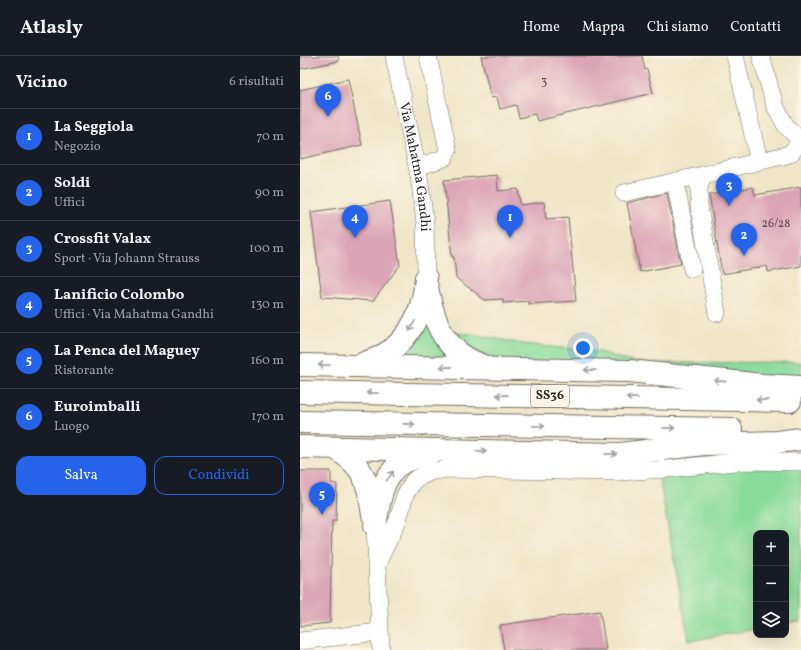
<!DOCTYPE html>
<html lang="it">
<head>
<meta charset="utf-8">
<style>
  :root { --surface:#171b24; --page:#242831; --text:#f1f3f6; --muted:#9ea1a6; --line:#363941; --accent:#2563eb }
  body { margin:0; font-family:Vollkorn,serif; background:var(--page); color:var(--text) }
  .controls { position:absolute; right:12px; bottom:12px; display:grid; overflow:hidden; border-radius:8px; box-shadow:0 4px 16px #0002 }
  .controls button { width:36px; height:36px; display:grid; place-items:center; padding:0; border:0; border-bottom:1px solid var(--line); background:var(--surface); color:var(--text); font:20px sans-serif }
  .you { position:absolute; left:283px; top:292px; width:14px; height:14px; margin:-10px; border:3px solid #fff; border-radius:50%; background:#1a73e8; box-shadow:0 0 0 6px #1a73e833 }
  .badge { display:grid; place-items:center; width:26px; height:26px; border-radius:50%; background:var(--accent); color:#fff; font-size:13px; font-weight:700 }
  .pin { position:absolute; translate:-50% -33px; filter:drop-shadow(0 1px 2px #0008) }
  .pin::after { content:''; position:absolute; top:21px; width:14px; height:12px; background:inherit; clip-path:polygon(0 0,100% 0,50% 100%) }
  .list { margin:0; padding:0; list-style:none }
  h2 { display:flex; justify-content:space-between; align-items:center; height:52px; margin:0; padding:0 16px; font-size:17px }
  h2 small { font-size:13px; font-weight:400; color:var(--muted) }
  .list li { display:grid; grid-template-columns:26px 1fr auto; gap:12px; align-items:center; box-sizing:border-box; height:56px; padding:0 16px; border-top:1px solid var(--line) }
  .list b { display:block; font-size:15px; white-space:nowrap }
  .list p { margin:0; font-size:13px; white-space:nowrap; color:var(--muted) }
  .list em { font-size:13px; font-style:normal; color:var(--muted) }
  .actions { display:flex; gap:8px; padding:12px 16px }
  .actions a { flex:1; padding:9px 0; border:1px solid var(--accent); border-radius:12px; text-align:center; font-size:14px; color:var(--accent) }
  .actions .main { background:var(--accent); color:#fff }
  .icon { flex:none; width:22px; height:22px; fill:none; stroke:currentColor; stroke-width:2; stroke-linecap:round; stroke-linejoin:round }
  .map { position:relative; flex:none; width:501px; height:594px; overflow:hidden }
  header { display:flex; align-items:center; gap:24px; box-sizing:border-box; height:56px; padding:0 20px; background:var(--surface); border-bottom:1px solid var(--line) }
  header strong { font-size:19px }
  nav { display:flex; gap:22px; margin-inline-start:auto; font-size:14px }
  main { display:flex }
  aside { flex:1; background:var(--surface) }
  .map>svg:first-child { display:block }
</style>
</head>
<body>
<header>
<strong>Atlasly</strong>
<nav><a>Home</a><a>Mappa</a><a>Chi siamo</a><a>Contatti</a></nav>
</header>
<main>
<aside>
<h2>Vicino<small>6 risultati</small></h2>
<ul class="list">
<li><span class="badge">1</span><div><b>La Seggiola</b><p>Negozio</p></div><em>70 m</em></li>
<li><span class="badge">2</span><div><b>Soldi</b><p>Uffici</p></div><em>90 m</em></li>
<li><span class="badge">3</span><div><b>Crossfit Valax</b><p>Sport · Via Johann Strauss</p></div><em>100 m</em></li>
<li><span class="badge">4</span><div><b>Lanificio Colombo</b><p>Uffici · Via Mahatma Gandhi</p></div><em>130 m</em></li>
<li><span class="badge">5</span><div><b>La Penca del Maguey</b><p>Ristorante</p></div><em>160 m</em></li>
<li><span class="badge">6</span><div><b>Euroimballi</b><p>Luogo</p></div><em>170 m</em></li>
</ul>
<div class="actions"><a class="main">Salva</a><a>Condividi</a></div>
</aside>
<div class="map">
<svg width="501" height="594" viewBox="0 0 501 594">
  <rect width="100%" height="100%" fill="#fcf5e5"/>
  <filter id="ink" filterUnits="userSpaceOnUse"><feTurbulence type="fractalNoise" baseFrequency=".025" numOctaves="2"/><feDisplacementMap in="SourceGraphic" scale="8" xChannelSelector="R" yChannelSelector="G"/><feConvolveMatrix kernelMatrix="1 2 1 2 8 2 1 2 1" color-interpolation-filters="sRGB"/></filter>
  <filter id="wash" filterUnits="userSpaceOnUse"><feTurbulence type="fractalNoise" baseFrequency=".012" numOctaves="4" result="noise"/><feDisplacementMap in="SourceGraphic" scale="16" xChannelSelector="R" yChannelSelector="G"/><feGaussianBlur stdDeviation="0.9" result="paint"/><feColorMatrix in="noise" values="0 0 0 0 0 0 0 0 0 0 0 0 0 0 0 0 0 1.4 0 .05"/><feComposite in="paint" operator="in"/></filter>
  <g filter="url(#wash)">
    <rect width="100%" height="100%" fill="#efe6c8"/>
    <path fill="#89db9b" stroke="#5a8363" d="M 124,260 L 157,302 L 94,304 Z
      M 152,277 L 172,278 L 223,288 L 300,296 L 328,305 L 345,307 L 501,306 L 501,326 L 205,306 L 173,297 Z
      M 461,396 L 501,398 L 501,565 L 486,567 L 486,477 L 456,477 L 456,573 L 389,585 L 356,405 L 436,397 Z"/>
    <g id="blocks">
      <path fill="#dba5b7" d="M 0,0 L 38,0 L 39,5 L 0,13 Z
        M 181,0 L 342,0 L 345,14 L 347,13 L 353,37 L 237,65 L 235,58 L 219,62 L 216,49 L 200,53 L 197,41 L 191,42 Z
        M 48,23 L 62,89 L 0,103 L 0,34 Z
        M 197,119 L 198,135 L 218,133 L 220,149 L 244,146 L 246,163 L 268,161 L 276,245 L 228,248 L 228,245 L 203,247 L 203,243 L 185,244 L 156,222 L 154,201 L 152,201 L 144,124 Z
        M 453,131 L 455,139 L 501,131 L 501,210 L 468,216 L 467,210 L 422,218 L 409,139 Z
        M 367,137 L 381,208 L 340,216 L 327,147 Z
        M 90,145 L 100,209 L 73,245 L 22,241 L 11,156 Z
        M 0,415 L 31,415 L 31,427 L 37,428 L 36,465 L 32,465 L 30,567 L 0,570 Z
        M 300,555 L 306,594 L 204,594 L 200,569 Z"/>
    </g>
  </g>
  <g filter="url(#ink)">
    <use href="#blocks" fill-opacity="0" stroke="#706c62" stroke-width="1"/>
    <g fill="none" stroke-linecap="round" stroke-linejoin="round">
      <defs>
        <g id="minor">
          <path id="s1" d="M 94,0 L 119,120 L 125,167 L 126,222"/>
          <path d="M 435,0 L 459,105"/>
          <path d="M 461,0 L 475,50 L 486,70 L 501,85"/>
          <path d="M 118,111 L 144,102 L 148,94 L 128,0"/>
          <path d="M 375,125 L 392,213"/>
          <path d="M 324,137 L 403,119"/>
          <path d="M 417,257 L 399,150 L 399,132 L 403,119 L 490,98 L 501,85"/>
          <path d="M 75,470 L 81,594"/>
          <path d="M 76,510 L 98,464 L 105,439 L 114,424 L 130,416 L 147,413 L 319,416 L 367,413 L 444,405 L 501,406"/>
          <path d="M 0,585 L 79,576"/>
        </g>
        <path id="highway" d="M 127,231 C 134,268 145,297 184,310
          M 64,307 C 104,296 123,262 126,222
          M 0,309 L 329,315 L 463,329 L 501,331
          M 0,336 L 490,345
          M 0,366 L 431,373
          M 0,391 L 320,398 L 404,388 L 477,386 L 501,383
          M 35,392 C 41,396 47,400 53,406 C 68,420 70,440 73,459
          M 75,470 C 79,450 80,426 96,411 C 104,404 118,401 129,398"/>
      </defs>
      <use href="#minor" stroke="#706c62" stroke-width="18"/>
      <use href="#highway" stroke="#706c62" stroke-width="24"/>
      <use href="#minor" stroke="#fff" stroke-width="17"/>
      <use href="#highway" stroke="#fff" stroke-width="22"/>
    </g>
    <defs><path id="oneway-shaft" d="M-6 0H5M1.5-3L5.5 0L1.5 3" fill="none" stroke-width="1.6" stroke-linecap="round" stroke-linejoin="round"/></defs>
    <g stroke="#a0a0a0">
      <use href="#oneway-shaft" transform="translate(112 270) rotate(119)"/>
      <use href="#oneway-shaft" transform="translate(24 309) rotate(-179)"/>
      <use href="#oneway-shaft" transform="translate(146 311) rotate(-179)"/>
      <use href="#oneway-shaft" transform="translate(290 314) rotate(-179)"/>
      <use href="#oneway-shaft" transform="translate(420 325) rotate(-174)"/>
      <use href="#oneway-shaft" transform="translate(72 337) rotate(-179)"/>
      <use href="#oneway-shaft" transform="translate(202 339) rotate(-179)"/>
      <use href="#oneway-shaft" transform="translate(332 342) rotate(-179)"/>
      <use href="#oneway-shaft" transform="translate(462 344) rotate(-179)"/>
      <use href="#oneway-shaft" transform="translate(109 368) rotate(1)"/>
      <use href="#oneway-shaft" transform="translate(239 370) rotate(1)"/>
      <use href="#oneway-shaft" transform="translate(369 372) rotate(1)"/>
      <use href="#oneway-shaft" transform="translate(181 395) rotate(1)"/>
      <use href="#oneway-shaft" transform="translate(311 398) rotate(1)"/>
      <use href="#oneway-shaft" transform="translate(90 420) rotate(-55)"/>
    </g>
  </g>
  <g text-anchor="middle" dominant-baseline="central" stroke-width="3.5" stroke-linejoin="round" paint-order="stroke">
    <g font-size="12" fill="#574a4e">
      <text x="244" y="26">3</text>
      <text x="476" y="168">26/28</text>
    </g>
    <rect fill="#fcf5e5" stroke="#6a6863" stroke-width="1" x="231" y="329" width="38" height="22" rx="3"/>
    <g font-size="13" font-weight="bold" fill="#2b2b2b">
      <text x="250" y="340">SS36</text>
    </g>
    <g font-size="14" fill="#2b2b2b" stroke="#fcf5e5">
      <text stroke="none"><textPath href="#s1" startOffset="113">Via Mahatma Gandhi</textPath></text>
    </g>
  </g>
</svg>
<div class="controls">
<button>+</button>
<button>−</button>
<button><svg class="icon" aria-label="layers" viewBox="0 0 24 24"><path d="M12 4l9 5-9 5-9-5zM3 14l9 5 9-5"/></svg></button>
</div>
<div class="you"></div>
<div class="pin badge" style="left:210px;top:182px">1</div>
<div class="pin badge" style="left:444px;top:200px">2</div>
<div class="pin badge" style="left:429px;top:150px">3</div>
<div class="pin badge" style="left:55px;top:182px">4</div>
<div class="pin badge" style="left:22px;top:459px">5</div>
<div class="pin badge" style="left:28px;top:61px">6</div>
</div>
</main>
</body>
</html>
